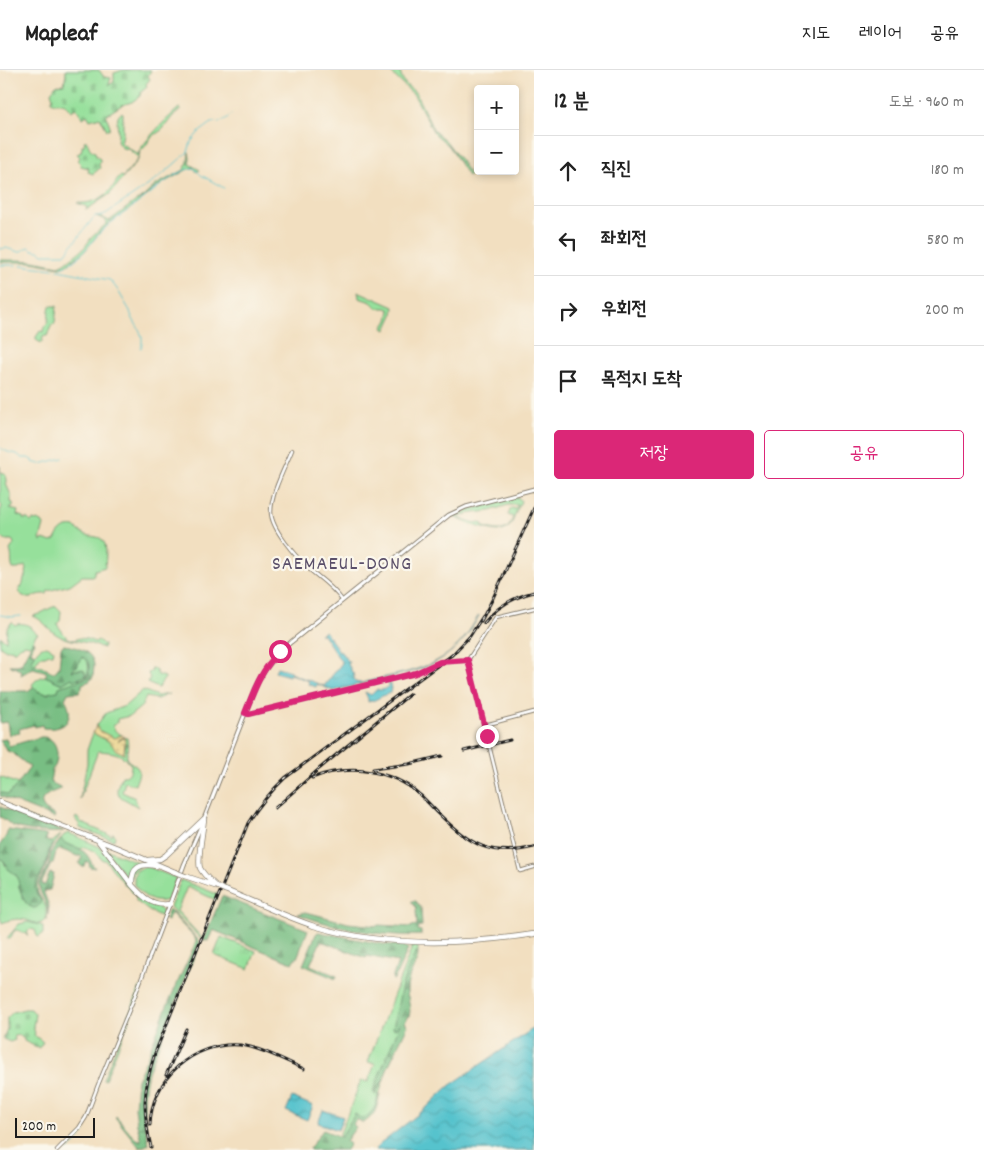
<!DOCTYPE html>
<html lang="ko">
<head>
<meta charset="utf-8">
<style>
  :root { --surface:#fff; --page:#f2f2f2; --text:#222; --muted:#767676; --line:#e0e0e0; --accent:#db2777 }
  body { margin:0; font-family:Dekko,"Poor Story",sans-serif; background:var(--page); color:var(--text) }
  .controls { position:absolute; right:15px; top:15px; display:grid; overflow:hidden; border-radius:5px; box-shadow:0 2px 8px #0003 }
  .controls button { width:45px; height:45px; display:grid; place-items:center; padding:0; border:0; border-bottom:1px solid var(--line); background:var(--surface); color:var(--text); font:25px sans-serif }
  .scale { position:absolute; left:15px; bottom:12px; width:80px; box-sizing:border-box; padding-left:5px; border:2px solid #1c1c1c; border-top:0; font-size:14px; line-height:18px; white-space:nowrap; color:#1c1c1c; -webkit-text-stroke:4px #fbf7ec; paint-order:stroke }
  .stop { position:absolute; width:15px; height:15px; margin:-11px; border:4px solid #db2777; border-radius:50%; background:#fff }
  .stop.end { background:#db2777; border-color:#fff; box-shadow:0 1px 5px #0008 }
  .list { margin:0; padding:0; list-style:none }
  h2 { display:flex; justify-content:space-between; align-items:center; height:65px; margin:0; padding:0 20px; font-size:21px }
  h2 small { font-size:16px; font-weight:400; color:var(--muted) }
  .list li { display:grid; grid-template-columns:32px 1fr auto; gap:15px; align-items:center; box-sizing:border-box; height:70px; padding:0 20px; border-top:1px solid var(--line) }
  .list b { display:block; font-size:19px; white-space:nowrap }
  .list em { font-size:16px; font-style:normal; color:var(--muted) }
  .actions { display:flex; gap:10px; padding:15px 20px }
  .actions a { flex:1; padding:11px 0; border:1px solid var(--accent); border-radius:5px; text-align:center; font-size:18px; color:var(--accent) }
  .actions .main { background:var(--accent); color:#fff }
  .icon { flex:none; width:28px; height:28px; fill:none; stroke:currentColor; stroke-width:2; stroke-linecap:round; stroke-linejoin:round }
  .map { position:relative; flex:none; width:534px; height:1080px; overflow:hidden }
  header { display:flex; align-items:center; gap:30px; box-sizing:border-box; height:70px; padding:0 25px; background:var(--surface); border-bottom:1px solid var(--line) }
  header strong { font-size:24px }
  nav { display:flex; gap:28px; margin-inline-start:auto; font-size:18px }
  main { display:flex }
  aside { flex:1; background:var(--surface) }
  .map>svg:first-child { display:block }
</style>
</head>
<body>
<header>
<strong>Mapleaf</strong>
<nav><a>지도</a><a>레이어</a><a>공유</a></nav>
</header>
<main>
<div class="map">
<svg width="534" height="1080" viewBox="0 0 534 1080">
  <defs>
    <pattern id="forest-firs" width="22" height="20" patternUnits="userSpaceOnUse" patternTransform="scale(1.25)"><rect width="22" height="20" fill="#78be83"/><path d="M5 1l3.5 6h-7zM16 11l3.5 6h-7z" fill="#629a6a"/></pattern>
    <pattern id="sand-dots" width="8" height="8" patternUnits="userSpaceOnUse" patternTransform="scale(1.25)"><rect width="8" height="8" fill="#eeda9e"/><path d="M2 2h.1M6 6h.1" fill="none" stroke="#ccba88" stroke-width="1.8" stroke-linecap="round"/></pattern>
    <pattern id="cemetery-stones" width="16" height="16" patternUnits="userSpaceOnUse" patternTransform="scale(1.25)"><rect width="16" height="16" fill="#96e09b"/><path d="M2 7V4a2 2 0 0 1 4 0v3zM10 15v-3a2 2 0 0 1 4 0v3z" fill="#81c085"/></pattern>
    <pattern id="park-tufts" width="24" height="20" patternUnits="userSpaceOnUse" patternTransform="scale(1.25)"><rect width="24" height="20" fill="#96e09b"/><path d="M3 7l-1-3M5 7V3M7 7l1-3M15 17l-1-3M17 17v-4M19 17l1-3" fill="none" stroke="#81c085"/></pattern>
    <pattern id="water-waves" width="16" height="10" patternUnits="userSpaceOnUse" patternTransform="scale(1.25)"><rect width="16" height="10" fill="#56c3cd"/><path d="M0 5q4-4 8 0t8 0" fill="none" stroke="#4aa7af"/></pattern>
  </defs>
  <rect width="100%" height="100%" fill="#fbf7ec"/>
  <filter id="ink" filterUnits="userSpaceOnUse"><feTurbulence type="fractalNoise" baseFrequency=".02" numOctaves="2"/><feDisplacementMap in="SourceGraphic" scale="10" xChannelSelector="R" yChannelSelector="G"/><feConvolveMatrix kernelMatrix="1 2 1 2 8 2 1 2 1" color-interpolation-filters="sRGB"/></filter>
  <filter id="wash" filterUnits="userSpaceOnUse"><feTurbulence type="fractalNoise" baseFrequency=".0096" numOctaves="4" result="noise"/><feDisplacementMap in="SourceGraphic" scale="20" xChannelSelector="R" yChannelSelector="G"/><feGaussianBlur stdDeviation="1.12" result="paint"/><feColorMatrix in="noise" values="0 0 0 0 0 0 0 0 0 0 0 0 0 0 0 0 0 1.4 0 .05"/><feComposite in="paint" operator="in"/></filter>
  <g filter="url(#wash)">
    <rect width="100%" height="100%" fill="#f2dfc0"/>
    <path fill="#96e09b" stroke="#597e5c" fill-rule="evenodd" d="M 388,0 L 396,0 L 400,2 L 402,9 L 406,15 L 415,22 L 434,61 L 446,71 L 461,91 L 470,105 L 468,106 L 449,76 L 434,63 L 414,25 Z
      M 179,38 L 181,39 L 172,47 L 163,59 L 152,67 L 143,79 L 140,82 L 138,90 L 110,124 L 86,140 L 87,137 L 77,133 C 91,134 103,129 112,118 C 115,114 117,109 121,106 L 123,107 L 139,88 L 128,79 L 122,78 L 117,72 C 117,70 118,65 118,63 C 118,54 114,49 122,42 L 123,43 L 123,64 L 121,73 L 139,85 L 139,81 C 150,65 164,51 179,38 Z
      M 189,82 L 190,88 L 189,94 L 200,100 L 197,102 L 194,98 L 190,98 L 156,117 L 139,132 L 109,153 L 98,164 L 85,181 L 66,195 L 60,197 L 31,192 L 0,192 L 0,190 L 18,190 L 34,191 L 59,196 L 65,193 L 84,178 L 91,168 L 107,153 L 105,150 L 96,146 L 100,146 L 109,151 L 136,131 L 141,129 L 156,115 L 184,100 L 188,92 Z
      M 358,221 L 394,237 L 393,245 L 386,260 L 383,258 L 388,250 L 390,240 L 386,238 L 377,238 L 371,232 L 359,228 Z
      M 50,236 L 57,236 C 56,242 56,250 54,255 L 52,254 L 47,266 L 44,266 L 42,270 L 42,272 L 41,273 L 36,270 L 36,267 L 40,261 L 43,262 C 43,256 46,256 48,252 C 49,246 48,242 50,236 Z
      M 0,396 L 0,402 C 6,403 7,407 7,412 L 6,414 L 11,425 L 11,432 L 13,433 L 13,437 L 10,439 L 18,441 L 17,445 L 23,447 L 23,449 L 28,449 L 31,452 L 33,450 L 36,451 L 37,450 L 42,452 L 44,455 L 40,470 L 42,471 L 43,469 L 51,472 L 55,470 C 59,460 65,455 75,457 C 93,477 110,452 105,497 L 95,500 L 93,506 L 82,506 L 70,515 L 48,521 L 47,524 C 42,524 35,524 32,528 L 27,528 L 20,524 L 19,520 L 23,514 L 24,508 L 27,504 L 26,503 L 27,499 L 25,496 L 18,499 L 13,499 C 10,492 13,488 10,480 L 14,474 L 13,471 L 12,470 L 5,470 L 4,468 L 0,469 L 0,442 L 2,436 L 0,434 Z
      M 518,427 L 521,431 L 511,455 C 508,458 505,461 501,461 C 490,462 464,452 454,447 L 469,440 ZM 508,435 L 518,435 L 516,439 L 511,438 L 508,445 L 513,447 C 512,450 511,453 509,456 C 503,463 490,459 482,456 L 483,454 L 477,452 L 476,453 L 458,448 L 466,444 L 490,441 Z
      M 56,536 L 61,541 L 60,551 L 57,554 L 67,568 L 74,570 L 79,568 L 87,569 L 95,572 L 98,570 L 104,575 L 103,578 C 96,576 90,573 83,572 C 75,570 67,570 59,566 C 49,561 45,551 33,546 C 42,544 48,538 56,536 Z
      M 12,552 L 15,555 C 21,552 26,554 31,557 L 30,558 L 38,564 L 36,565 L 30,575 L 24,574 L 23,576 L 19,577 L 15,581 L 13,581 L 12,579 L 6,580 L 0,576 L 0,566 L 6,571 L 7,558 Z
      M 47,576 L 54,580 L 53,584 L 49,584 L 45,586 L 41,586 L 36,592 L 36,595 L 34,595 L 32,591 C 36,583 37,577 47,576 Z
      M 82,587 L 87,590 C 94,612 74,612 59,617 L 58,621 C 46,624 40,625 32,615 C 35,610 40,607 45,606 L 60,613 L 61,612 L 62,614 L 72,608 C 77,609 81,609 85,605 L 84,600 L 78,599 L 72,602 Z
      M 151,598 L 155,599 L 158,605 L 165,607 L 165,608 L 158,618 L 147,613 L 150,609 L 148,603 L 152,601 Z
      M 143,620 L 157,626 L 169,624 L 157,629 L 146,627 L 142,636 L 130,646 L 117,649 L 117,653 L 113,656 C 114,661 118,663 122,665 L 115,669 L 100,661 L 96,656 L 106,643 L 125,636 Z
      M 93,663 L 110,672 L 124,684 L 126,674 L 122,669 L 118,672 L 118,671 L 123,667 L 127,668 C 129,675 126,683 127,690 C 143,700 140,700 135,715 L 125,712 L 122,722 L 135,728 L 138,737 L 119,726 L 119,725 C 114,719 120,712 122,706 C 129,707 131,701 131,695 C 122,683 113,682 98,681 L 80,729 L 87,693 L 87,680 Z
      M 0,707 L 18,714 L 8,725 L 0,722 Z
      M 76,747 L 79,749 L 82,753 L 112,766 L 113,763 L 115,766 L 114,770 L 113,770 L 80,758 L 79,754 L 75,749 Z
      M 69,763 L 100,777 L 139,827 C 147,833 157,834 163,842 L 162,847 L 149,841 L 136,831 L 136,826 L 126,816 L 106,791 L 101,789 L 96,782 L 84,777 L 81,779 L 68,775 L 64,773 L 61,769 L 64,765 Z
      M 61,765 L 50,780 L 47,795 L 37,815 L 38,823 L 46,837 L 46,845 L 44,851 L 42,853 L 38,854 L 26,850 L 18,849 L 10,850 L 2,853 L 0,847 L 0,788 L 4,791 L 5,795 L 18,808 L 19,817 L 24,830 L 30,837 L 41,830 C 30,814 38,812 45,797 C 48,793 47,789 48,785 C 48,780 51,777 53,774 L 52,772 Z
      M 105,779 L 142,794 L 132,803 L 130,807 L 127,808 Z
      M 146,796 L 176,808 L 167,830 C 151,835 143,825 134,815 C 134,801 134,802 146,796 Z
      M 181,810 L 217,824 L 216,830 L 187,817 L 177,841 L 201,867 L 201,869 L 170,837 Z
      M 28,852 L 43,856 L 43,864 L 38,867 L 37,866 L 35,860 L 30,859 L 28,861 L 27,866 L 26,864 L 18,860 L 14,861 L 10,869 L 7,868 L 19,854 Z
      M 414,876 L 418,876 L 418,883 L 416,882 L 393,957 L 396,959 L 399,953 L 401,954 L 378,1008 L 377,1019 L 384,1009 L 375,1038 L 369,1045 L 362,1050 L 355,1044 L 341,1067 L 339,1066 L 361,1010 L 368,1012 L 375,994 L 368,992 L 412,877 Z
      M 140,917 L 142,918 L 105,1010 L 103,1010 Z"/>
    <path fill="url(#forest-firs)" stroke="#4a6d50" d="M 33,571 L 34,572 L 31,582 L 35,584 L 32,591 L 34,595 L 42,596 L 51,602 L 55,602 L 59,597 L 61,577 L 63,575 C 75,576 94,581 94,596 C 94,600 93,603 93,607 L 90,611 L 82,614 L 82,618 L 79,622 L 68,623 L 65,629 C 71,638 72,653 59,657 C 54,659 48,658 43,658 L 42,655 L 35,657 L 34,655 L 19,659 L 20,663 L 9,665 L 7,652 L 0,653 L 0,621 L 28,621 L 33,617 L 39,622 L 49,624 L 50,622 L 58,621 L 59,617 L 84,609 C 90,603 92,591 82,587 L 80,592 L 78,594 L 78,596 L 74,597 L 72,601 L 82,599 L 85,602 L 85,605 L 83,607 L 73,610 L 72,608 L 62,614 L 61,613 L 60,613 L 45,606 L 47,603 L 44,601 L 33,598 L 21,605 L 22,601 L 9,595 L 17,595 L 21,594 Z
      M 41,667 C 56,666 59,682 56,693 C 56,696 53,698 52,700 C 51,704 51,708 50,712 L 60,717 L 61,719 C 55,721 35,727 44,738 C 46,741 52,743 55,746 L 54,748 L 0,726 L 0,722 L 8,725 L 18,714 L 30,697 L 15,685 L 15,684 L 7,681 L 0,670 L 6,669 L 9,676 Z
      M 0,737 L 64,761 C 54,765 23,760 13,756 C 8,754 7,750 0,747 Z
      M 8,760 L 47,765 L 46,771 L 52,772 L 53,773 C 51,777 48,780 48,785 C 47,789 48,793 45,797 C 38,811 29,815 41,830 C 40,835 38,838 33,838 L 27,834 L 24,830 L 19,817 L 18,808 L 15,804 L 8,799 L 4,791 L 0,788 L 0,775 L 6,766 Z
      M 61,769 C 67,777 76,775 83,781 C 89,785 90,792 95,798 L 90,797 L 89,793 L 87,791 L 83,797 L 81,796 L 79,794 L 82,787 L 81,786 L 77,786 L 60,779 L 56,782 L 53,793 L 51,794 L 42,812 L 42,815 L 45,815 L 50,803 L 54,804 L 50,820 L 44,821 L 44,823 L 49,836 L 47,851 L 46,851 C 52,833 40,830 39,814 L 49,795 L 51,782 Z
      M 222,826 L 308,860 L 297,888 L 295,888 L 292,893 L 213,860 L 208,871 L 203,870 Z
      M 412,831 L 416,831 L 421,838 L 422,856 L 419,856 L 418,860 L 421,861 L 421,865 C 383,867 334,858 298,844 L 306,842 L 348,853 L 377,856 L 378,855 L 412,857 L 412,856 L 417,855 L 416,840 L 417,838 L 412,833 Z
      M 169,839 L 200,872 L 148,1002 C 142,1028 143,1048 149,1074 L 140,1078 L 115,1047 L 116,1046 L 136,1069 L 141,1071 L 137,1054 L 135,1037 L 137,1010 L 147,988 L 166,938 L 196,872 L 195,868 L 171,843 L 167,851 L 165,850 Z
      M 318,862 L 382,874 L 405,876 L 408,879 L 394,910 L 392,909 L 398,892 L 367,886 L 366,888 L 321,871 L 310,895 L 337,906 L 336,909 L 303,895 L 316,864 Z
      M 416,882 L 418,883 C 418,892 412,899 409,908 C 407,914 407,919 407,925 L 408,926 C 409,935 411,939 409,947 L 407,947 L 405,953 L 408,955 L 388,997 L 384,1009 L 375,1025 L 373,1021 L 400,954 L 399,954 L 396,959 L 393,958 L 402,915 L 409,896 Z
      M 379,1023 L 380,1024 C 377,1037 376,1046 363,1053 L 357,1049 L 353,1054 L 356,1057 L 346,1071 L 350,1074 L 346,1080 L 311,1080 L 309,1079 L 323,1060 L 341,1067 L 355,1044 L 362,1049 C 375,1043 375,1036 379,1023 Z"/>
    <path fill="url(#sand-dots)" stroke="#857b5d" d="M 96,656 L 100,661 L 114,668 L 122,665 L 125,667 L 121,668 L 118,671 L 119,671 L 123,668 L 125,669 L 124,684 L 116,680 L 110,672 L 93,663 Z"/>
    <path fill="url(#cemetery-stones)" stroke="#597e5c" d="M 66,0 L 99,0 L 104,7 L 111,8 L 109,14 L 109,15 L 114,12 L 114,3 L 123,0 L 151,0 L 148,6 L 150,9 L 146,14 L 147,17 L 141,22 L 140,26 L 132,32 L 122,35 L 106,45 L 110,56 L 110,58 L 107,60 L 100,47 L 90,50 L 87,45 L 83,48 L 76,38 L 71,41 C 63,28 59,36 51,31 L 53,28 L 51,22 L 56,15 L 64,14 C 65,9 66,4 66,0 Z
      M 84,71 L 87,71 C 89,76 89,80 95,82 L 96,86 L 100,89 L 100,92 L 99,95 L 100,98 L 93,104 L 88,102 L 89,98 L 81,96 L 80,93 L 77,90 L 80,87 L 77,84 L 80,83 L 82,79 L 82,76 L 85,74 Z
      M 25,939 L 31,939 L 35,944 L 33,957 L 35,963 L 34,965 L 43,972 L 39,978 L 24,971 L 24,969 L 19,965 L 17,966 L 15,965 L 14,966 L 15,970 L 10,972 L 3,969 L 7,959 L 7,948 L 13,942 Z"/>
    <path fill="url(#park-tufts)" stroke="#597e5c" d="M 221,867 L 256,881 L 249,899 L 214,885 Z"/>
    <path fill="url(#water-waves)" stroke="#397074" d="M 479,545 C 465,573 444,592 414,601 L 333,621 L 317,614 L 316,617 L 308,614 L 309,611 L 290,604 L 289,606 L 275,602 L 277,597 L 290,601 L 290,603 L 324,616 L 342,593 L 323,564 L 320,564 L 325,561 L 339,581 L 340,581 L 349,592 L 348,594 L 352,602 L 353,603 L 355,612 L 361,613 C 397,603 437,601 463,570 C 469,562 474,553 479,545 Z
      M 389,611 L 391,618 L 390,623 C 382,625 376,631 368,632 L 368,629 L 365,622 L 371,625 L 377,619 C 382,622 386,618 389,615 Z
      M 534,958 L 534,1080 L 375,1080 L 379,1075 L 426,1038 L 449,1016 Z
      M 292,1027 L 313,1036 L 307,1050 L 286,1041 Z
      M 323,1040 L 343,1047 L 338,1060 L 318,1053 Z"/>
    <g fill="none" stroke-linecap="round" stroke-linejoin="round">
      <path stroke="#56c3cd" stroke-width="1" d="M 0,179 L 6,178 L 19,182 L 29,177 L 33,180 L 39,181 L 43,184 L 65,184 L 95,146 L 103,145 L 107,143 L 153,112 L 171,97 L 188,82 L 191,72 L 198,63 L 213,52 C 221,54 226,49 231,45
        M 0,195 L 16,195
        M 21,195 L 53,199 L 110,210 L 117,219 L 130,241 C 133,255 146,261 141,278
        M 62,197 C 81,191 88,174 102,161 C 114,149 128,141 142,130 C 154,121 178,99 194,98 L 201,105 L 224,118
        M 0,378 L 8,382 L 17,384 L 22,388 L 28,388 L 32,390 L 32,392 L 40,394 L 63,388
        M 0,545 L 12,547 L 21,546
        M 69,1080 L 85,1062"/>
    </g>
  </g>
  <g filter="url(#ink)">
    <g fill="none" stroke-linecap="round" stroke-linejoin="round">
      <defs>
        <path id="tertiary" d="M 292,380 C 285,398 271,423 271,442 C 271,459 297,488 309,499 C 321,509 333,517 342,530
          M 534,538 L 496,547 L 468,590 L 520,801 L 534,797
          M 245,643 L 249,644 L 416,603 L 440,592 L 468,590
          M 485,655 L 534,642
          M 57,1080 L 79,1058 L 86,1047 L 98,1015 L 134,928 L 169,836"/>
        <path id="secondary" d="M 169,836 L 184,795 L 204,749 L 255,618 C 265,597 274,587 291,572 L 449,445 L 466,437 L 534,419"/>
        <path id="trunk" d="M 0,732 L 118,778 L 175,802
          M 204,749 C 203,760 197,790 200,798 C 204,806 211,811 217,817
          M 99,772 L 132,815 C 131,797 140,793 156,796
          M 148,790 L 160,789 L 166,785 L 204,749
          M 185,806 L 215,816
          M 132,815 C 142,826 152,837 170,834
          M 225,820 C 255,832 284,846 314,856 C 384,877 463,875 534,864"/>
      </defs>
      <use href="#tertiary" stroke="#877e6e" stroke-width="4.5"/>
      <use href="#secondary" stroke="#877e6e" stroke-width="5"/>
      <use href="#trunk" stroke="#877e6e" stroke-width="6"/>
      <use href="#tertiary" stroke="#fff" stroke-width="2.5"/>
      <use href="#secondary" stroke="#fff" stroke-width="3"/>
      <use href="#trunk" stroke="#fff" stroke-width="4.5"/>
      <defs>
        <path id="rail" d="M 481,551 L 493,528 L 534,438
          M 484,553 C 497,536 514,527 534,522
          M 464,681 L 510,670
          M 373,699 L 409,694 L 442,686
          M 312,708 C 347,694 392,699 420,725 C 427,731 433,738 439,744 C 469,774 491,788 534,777
          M 275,738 L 319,699 L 410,624
          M 166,1005 L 186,959
          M 150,1055 C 151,1009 194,971 240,975 C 262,978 284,990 304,999
          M 151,1077 C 142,1039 143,1021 155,983 L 248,753 C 258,737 270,722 285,708 L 452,585 L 470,566 L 483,546"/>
      </defs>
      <use href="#rail" stroke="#1c1c1c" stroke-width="3"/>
      <use href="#rail" stroke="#fbf7ec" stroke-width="1" stroke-dasharray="4" stroke-linecap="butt"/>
      <defs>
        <path id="trunk-bridge" d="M 175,802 L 185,806
          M 220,818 L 225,820"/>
      </defs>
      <use href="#trunk-bridge" stroke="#877e6e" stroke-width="6" stroke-linecap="butt"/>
      <use href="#trunk-bridge" stroke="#fff" stroke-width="4.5"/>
    </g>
  </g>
  <g fill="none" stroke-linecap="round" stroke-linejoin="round" filter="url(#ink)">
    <path stroke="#db2777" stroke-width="6" d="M 280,581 C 261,600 255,618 245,643 L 248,644 L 416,603 L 440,592 L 468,590 L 487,666"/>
  </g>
  <g text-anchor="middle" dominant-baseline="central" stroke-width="4.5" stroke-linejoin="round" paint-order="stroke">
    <g font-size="20" letter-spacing="1" fill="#5b506a" stroke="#fbf7ec">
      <text x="342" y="495">SAEMAEUL-DONG</text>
    </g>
  </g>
</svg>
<div class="controls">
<button>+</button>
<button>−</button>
</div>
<div class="scale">200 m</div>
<div class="stop" style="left:280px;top:581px"></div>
<div class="stop end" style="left:487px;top:666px"></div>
</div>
<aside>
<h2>12 분<small>도보 · 960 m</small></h2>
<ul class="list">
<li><svg class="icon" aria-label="ahead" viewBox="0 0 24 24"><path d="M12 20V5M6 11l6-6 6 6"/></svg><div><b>직진</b></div><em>180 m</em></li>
<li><svg class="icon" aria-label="left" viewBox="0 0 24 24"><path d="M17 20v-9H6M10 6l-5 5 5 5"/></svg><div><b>좌회전</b></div><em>580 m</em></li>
<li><svg class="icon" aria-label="right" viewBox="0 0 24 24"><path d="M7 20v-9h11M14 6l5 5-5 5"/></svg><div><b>우회전</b></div><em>200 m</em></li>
<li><svg class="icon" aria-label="arrive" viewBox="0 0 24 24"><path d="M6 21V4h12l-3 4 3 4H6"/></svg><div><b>목적지 도착</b></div></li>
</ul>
<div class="actions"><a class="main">저장</a><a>공유</a></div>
</aside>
</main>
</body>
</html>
